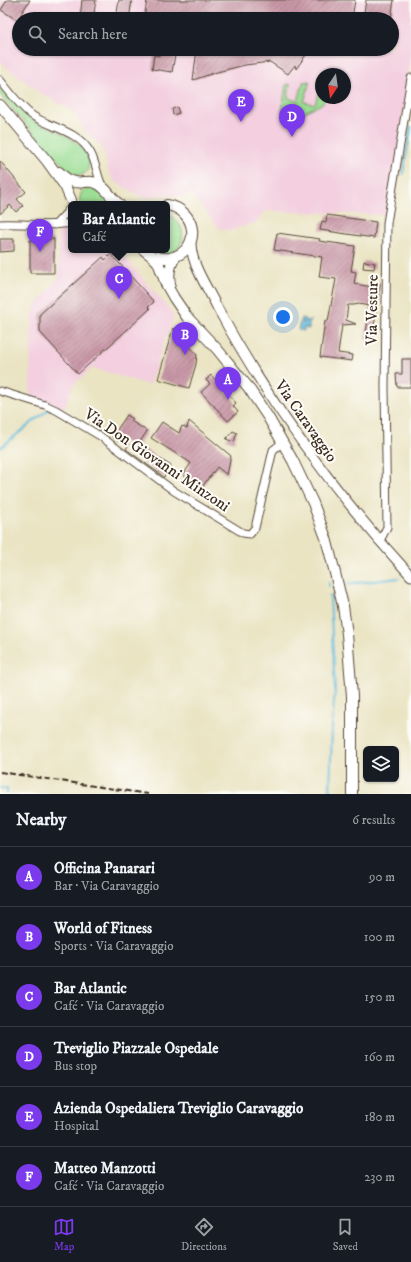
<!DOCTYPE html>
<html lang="en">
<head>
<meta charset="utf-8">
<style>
  :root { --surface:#171b24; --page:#242831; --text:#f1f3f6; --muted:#9ea1a6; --line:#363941; --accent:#7c3aed }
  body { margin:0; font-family:"IM FELL DW Pica",serif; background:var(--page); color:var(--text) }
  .controls { position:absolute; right:12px; bottom:12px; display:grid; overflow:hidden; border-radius:6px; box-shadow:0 1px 3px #0004 }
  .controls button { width:36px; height:36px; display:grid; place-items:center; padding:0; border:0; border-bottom:1px solid var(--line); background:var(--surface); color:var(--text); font:20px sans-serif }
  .compass { position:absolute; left:315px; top:68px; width:36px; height:36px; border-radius:50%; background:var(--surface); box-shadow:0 1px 3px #0004; rotate:193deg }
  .you { position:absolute; left:283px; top:317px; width:14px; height:14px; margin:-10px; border:3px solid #fff; border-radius:50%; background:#1a73e8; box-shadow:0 0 0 6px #1a73e833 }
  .badge { display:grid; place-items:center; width:26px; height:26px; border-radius:50%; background:var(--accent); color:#fff; font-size:13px; font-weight:700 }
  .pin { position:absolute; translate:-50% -33px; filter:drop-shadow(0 1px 2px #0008) }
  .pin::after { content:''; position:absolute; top:21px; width:14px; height:12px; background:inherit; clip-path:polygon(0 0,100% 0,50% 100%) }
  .popup { position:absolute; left:68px; top:201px; width:102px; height:52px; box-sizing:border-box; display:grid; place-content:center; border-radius:6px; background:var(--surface); filter:drop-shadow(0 1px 3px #0005); font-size:13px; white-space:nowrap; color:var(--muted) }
  .popup b { font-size:15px; color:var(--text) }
  .popup::after { content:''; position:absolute; left:50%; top:100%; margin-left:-8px; border:8px solid transparent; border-top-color:var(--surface) }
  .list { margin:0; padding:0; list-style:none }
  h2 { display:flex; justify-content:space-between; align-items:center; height:52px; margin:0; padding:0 16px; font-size:17px }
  h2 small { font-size:13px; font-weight:400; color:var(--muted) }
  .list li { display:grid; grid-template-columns:26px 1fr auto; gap:12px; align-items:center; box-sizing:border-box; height:60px; padding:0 16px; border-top:1px solid var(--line) }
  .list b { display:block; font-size:15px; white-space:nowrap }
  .list p { margin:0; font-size:13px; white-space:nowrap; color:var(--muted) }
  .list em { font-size:13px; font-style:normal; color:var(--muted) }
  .icon { flex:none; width:22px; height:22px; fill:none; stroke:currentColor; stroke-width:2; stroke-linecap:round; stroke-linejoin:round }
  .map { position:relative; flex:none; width:411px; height:794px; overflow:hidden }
  .search { position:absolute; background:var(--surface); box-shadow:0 1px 3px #0004; left:12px; right:12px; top:12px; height:44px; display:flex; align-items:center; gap:10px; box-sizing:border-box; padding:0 14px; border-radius:22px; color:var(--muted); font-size:15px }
  .sheet { height:412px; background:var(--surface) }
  nav { display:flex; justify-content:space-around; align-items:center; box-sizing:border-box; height:56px; border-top:1px solid var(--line); background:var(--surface); font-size:11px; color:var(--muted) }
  nav a { display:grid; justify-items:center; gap:2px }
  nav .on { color:var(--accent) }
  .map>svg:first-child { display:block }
</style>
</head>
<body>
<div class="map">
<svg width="411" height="794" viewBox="0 0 411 794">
  <defs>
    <pattern id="water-rules" width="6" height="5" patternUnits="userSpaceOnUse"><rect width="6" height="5" fill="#5fb9dc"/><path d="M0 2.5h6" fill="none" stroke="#5097b2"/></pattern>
    <pattern id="building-hatch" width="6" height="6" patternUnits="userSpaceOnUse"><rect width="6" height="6" fill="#c997a7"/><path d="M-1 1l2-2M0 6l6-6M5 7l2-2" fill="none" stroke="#a47b87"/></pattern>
  </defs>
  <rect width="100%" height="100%" fill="#fdfcf7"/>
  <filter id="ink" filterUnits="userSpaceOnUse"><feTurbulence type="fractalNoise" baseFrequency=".025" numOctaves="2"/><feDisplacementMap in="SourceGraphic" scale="8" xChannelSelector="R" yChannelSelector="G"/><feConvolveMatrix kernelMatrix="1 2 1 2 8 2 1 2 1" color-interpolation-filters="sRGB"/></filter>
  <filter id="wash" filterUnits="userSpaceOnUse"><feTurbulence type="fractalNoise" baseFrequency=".012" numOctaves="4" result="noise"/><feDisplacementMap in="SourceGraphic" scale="16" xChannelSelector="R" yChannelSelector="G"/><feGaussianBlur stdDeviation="0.9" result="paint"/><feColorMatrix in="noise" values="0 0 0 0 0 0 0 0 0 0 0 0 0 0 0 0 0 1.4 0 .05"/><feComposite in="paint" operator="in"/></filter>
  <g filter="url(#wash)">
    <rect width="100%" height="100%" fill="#eae4c3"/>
    <path fill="#f3cfdf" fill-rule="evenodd" d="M 0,0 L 411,0 L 411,54 L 404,108 L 387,215 L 265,211 L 257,222 L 230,231 L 219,228 L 190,193 L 184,198 L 164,194 L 145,198 L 115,182 L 108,172 L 105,155 L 101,146 L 85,132 L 73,111 L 42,94 L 5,66 L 0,60 ZM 19,19 L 392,19 L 392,49 L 19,49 ZM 321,74 L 345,74 L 345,98 L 321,98 Z
      M 70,227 L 71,250 L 119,250 L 174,315 L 149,385 L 93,368 L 74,384 L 64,408 L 30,396 L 31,334 L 34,308 L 59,277 L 58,232 Z"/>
    <path fill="#9cde95" stroke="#6c845a" d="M 310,81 L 304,102 L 315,104 L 321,85 L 321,98 L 326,98 C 322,107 314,106 307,111 C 302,114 297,120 292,125 L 282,111 L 286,85 L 290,84 L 288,98 L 298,101 L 303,82 Z
      M 0,85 C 10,97 19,110 31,119 C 38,124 46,126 53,129 C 63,134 77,141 84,150 C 94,163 88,183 69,172 L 0,95 Z
      M 90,188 C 101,189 105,196 110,204 L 80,204 C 79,195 81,189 90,188 Z
      M 167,214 C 196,227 181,266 152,250 L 167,250 Z"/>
    <path fill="url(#water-rules)" stroke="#4d727d" d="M 301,318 L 305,319 L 305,321 L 311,320 L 310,323 L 309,323 L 309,329 L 304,328 L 304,331 L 298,330 L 299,324 L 302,324 L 303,322 L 300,322 Z"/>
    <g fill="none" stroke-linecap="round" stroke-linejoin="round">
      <path stroke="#5fb9dc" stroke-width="2" d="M 403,174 L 411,127
        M 0,448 L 49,409
        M 329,582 L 329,586
        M 347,584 L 399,578
        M 330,596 L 335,691 L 332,725 L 330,794
        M 0,788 L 7,789 L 7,794"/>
    </g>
    <g id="blocks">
      <path fill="url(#building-hatch)" d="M 7,0 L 30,0 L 17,20 L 1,10 Z
        M 82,0 L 96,0 L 94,13 L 108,15 L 107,19 L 80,19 Z
        M 119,0 L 132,0 L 129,19 L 116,19 Z
        M 147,0 L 355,0 L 352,19 L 144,19 Z
        M 366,0 L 394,0 L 391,19 L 363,19 Z
        M 160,49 L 176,49 L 172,72 L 152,69 L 154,55 L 159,56 Z
        M 197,49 L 307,49 L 306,55 L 296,69 L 295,65 L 288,74 L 270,62 L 245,65 L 217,72 L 193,80 Z
        M 177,107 L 179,113 L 173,115 L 172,109 Z
        M 0,161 L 26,192 L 17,199 L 23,206 L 16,212 L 10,205 L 0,214 Z
        M 327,215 L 376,222 L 374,238 L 320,230 L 322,221 L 326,222 Z
        M 277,233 L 320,239 L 319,241 L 355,246 L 351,271 L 356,272 L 354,284 L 373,287 L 374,282 L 380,283 L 378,299 L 376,299 L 376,313 L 372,340 L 365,339 L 370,306 L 358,304 L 354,305 L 348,305 L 346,320 L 356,324 L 342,325 L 338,353 L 353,355 L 352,361 L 320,357 L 325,321 L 328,321 L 336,279 L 319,277 L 322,257 L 274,250 Z
        M 0,239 L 14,239 L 14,251 L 0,252 Z
        M 54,239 L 54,273 L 30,273 L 30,240 Z
        M 111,254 L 154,302 L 148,307 L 150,309 L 78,374 L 40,332 L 40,314 L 103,257 L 105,260 Z
        M 364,261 L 375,263 L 374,269 L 363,268 Z
        M 173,328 L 197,355 L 196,364 L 189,388 L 158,379 Z
        M 402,359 L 411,359 L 411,387 L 397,387 L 396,374 L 402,374 Z
        M 211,375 L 236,403 L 233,406 L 238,412 L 228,421 L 201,392 L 210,384 L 206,380 Z
        M 127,415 L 133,419 L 131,421 L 147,431 L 138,445 L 171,466 L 164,477 L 126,449 L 129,444 L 119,439 L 118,441 L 112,437 Z
        M 189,421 L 231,456 L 227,475 L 217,467 L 210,477 L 209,477 L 202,488 L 183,475 L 191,463 L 151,438 L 162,422 L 179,433 L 182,426 L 187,428 Z
        M 233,431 L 237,433 L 234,442 L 226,439 Z"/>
    </g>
  </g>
  <g filter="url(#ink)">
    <use href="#blocks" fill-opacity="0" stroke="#554637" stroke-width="1"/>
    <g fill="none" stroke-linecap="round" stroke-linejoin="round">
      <defs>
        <path id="street" d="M 0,80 C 9,91 21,108 33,116 C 52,128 78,131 90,152 C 96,162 97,175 102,186
          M 0,224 C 22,223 50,227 71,223
          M 55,225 L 67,212 L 71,207
          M 0,391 L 45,405 L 56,410 L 100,436 L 174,491 L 243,533 L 250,534 L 255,528 L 273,450 L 283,442
          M 379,541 L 383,535 L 387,527 L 385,387 L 387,223 L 411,78"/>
        <path id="secondary" d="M 191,240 C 190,264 207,286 217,307 C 270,405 336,494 411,576"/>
        <path id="primary" d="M 0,105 L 47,161 L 65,186 L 71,200
          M 59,172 C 66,179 73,184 84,182 C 88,182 92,181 96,183 C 107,187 110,198 119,204
          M 144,250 L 153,257 L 158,262 L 166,284 L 174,298 L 187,317 L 217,349 L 248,387 L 268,417 L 293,461 L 313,503 L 326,538 L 335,573 L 343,606 L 347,634 L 352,696 L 352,794
          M 152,256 C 158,257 164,259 170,258 C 202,251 198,210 167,205
          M 170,284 C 168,273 170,264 176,256"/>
      </defs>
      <use href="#street" stroke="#554637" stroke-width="9"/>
      <use href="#secondary" stroke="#554637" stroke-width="11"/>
      <use href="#primary" stroke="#554637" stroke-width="12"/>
      <use href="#street" stroke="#fff" stroke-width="7"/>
      <use href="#secondary" stroke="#fff" stroke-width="9"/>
      <use href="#primary" stroke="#fff" stroke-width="10"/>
      <path stroke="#3b2a1e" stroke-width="2" stroke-dasharray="6 3" stroke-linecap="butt" d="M 0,772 L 148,794"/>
    </g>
  </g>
  <g text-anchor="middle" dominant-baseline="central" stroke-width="4" stroke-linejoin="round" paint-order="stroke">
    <g font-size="16" fill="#3b2a1e" stroke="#fdfcf7">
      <text transform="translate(372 310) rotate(-89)">Via Vesture</text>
      <text transform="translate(306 421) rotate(55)">Via Caravaggio</text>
      <text transform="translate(157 460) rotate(34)">Via Don Giovanni Minzoni</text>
    </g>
  </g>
</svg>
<div class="controls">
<button><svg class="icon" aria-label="layers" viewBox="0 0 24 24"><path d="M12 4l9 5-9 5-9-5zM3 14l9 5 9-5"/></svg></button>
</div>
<svg class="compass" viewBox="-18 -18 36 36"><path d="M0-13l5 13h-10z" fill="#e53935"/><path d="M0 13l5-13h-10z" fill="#9ea1a6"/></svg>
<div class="you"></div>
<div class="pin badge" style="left:228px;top:400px">A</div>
<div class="pin badge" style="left:185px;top:355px">B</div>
<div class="pin badge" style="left:119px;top:299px">C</div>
<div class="popup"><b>Bar Atlantic</b>Café</div>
<div class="pin badge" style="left:292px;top:137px">D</div>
<div class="pin badge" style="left:241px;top:122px">E</div>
<div class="pin badge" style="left:40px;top:252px">F</div>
<div class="search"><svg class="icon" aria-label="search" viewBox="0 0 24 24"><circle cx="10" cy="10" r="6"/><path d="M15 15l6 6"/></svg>Search here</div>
</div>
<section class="sheet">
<h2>Nearby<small>6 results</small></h2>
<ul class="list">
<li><span class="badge">A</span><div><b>Officina Panarari</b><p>Bar · Via Caravaggio</p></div><em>90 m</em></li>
<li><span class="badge">B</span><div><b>World of Fitness</b><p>Sports · Via Caravaggio</p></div><em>100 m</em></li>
<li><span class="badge">C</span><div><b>Bar Atlantic</b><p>Café · Via Caravaggio</p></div><em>150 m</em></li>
<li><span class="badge">D</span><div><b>Treviglio Piazzale Ospedale</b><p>Bus stop</p></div><em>160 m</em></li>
<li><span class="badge">E</span><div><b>Azienda Ospedaliera Treviglio Caravaggio</b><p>Hospital</p></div><em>180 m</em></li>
<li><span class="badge">F</span><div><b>Matteo Manzotti</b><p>Café · Via Caravaggio</p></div><em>230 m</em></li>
</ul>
</section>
<nav>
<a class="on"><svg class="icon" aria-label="map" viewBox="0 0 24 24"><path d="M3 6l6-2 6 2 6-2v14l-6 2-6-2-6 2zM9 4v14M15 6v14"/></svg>Map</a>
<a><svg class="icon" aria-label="directions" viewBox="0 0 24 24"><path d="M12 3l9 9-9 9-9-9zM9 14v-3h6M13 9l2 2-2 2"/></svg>Directions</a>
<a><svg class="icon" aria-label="saved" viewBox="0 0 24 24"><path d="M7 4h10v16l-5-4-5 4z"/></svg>Saved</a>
</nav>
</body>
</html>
